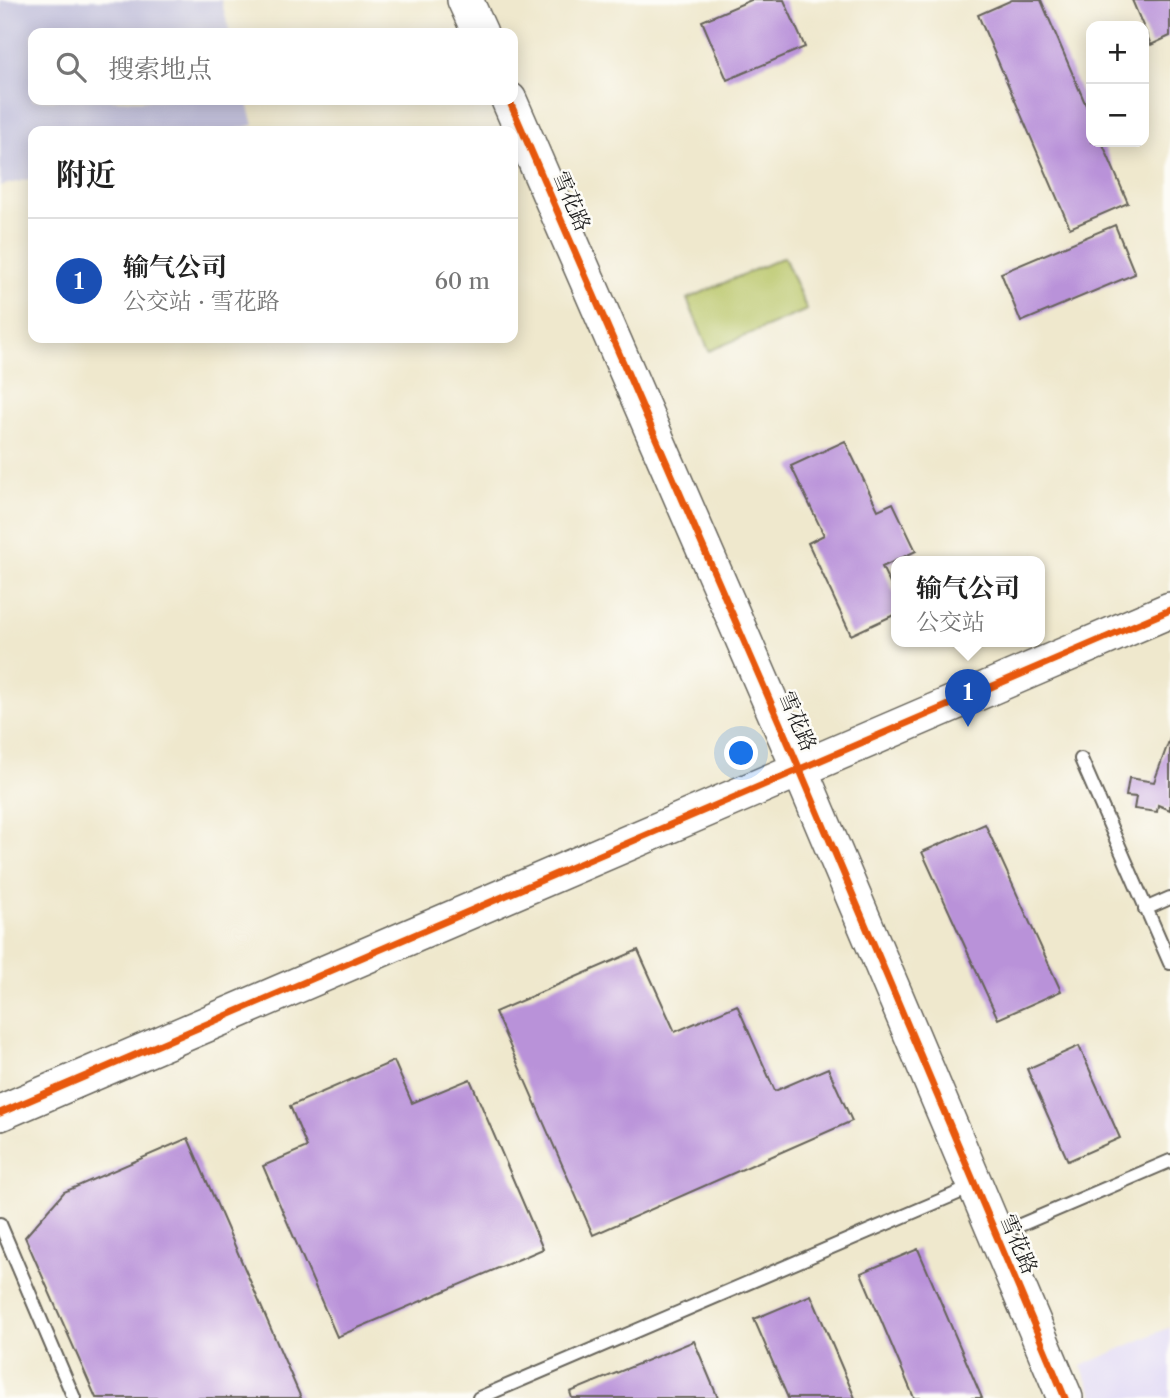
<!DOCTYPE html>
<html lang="zh">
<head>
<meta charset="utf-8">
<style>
  :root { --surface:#fff; --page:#f6f6f6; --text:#222; --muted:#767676; --line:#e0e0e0; --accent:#1f6fb2 }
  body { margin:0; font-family:"Libre Caslon Text","Noto Serif SC",serif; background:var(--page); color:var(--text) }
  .controls { position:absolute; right:21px; top:21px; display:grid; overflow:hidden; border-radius:14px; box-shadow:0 4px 18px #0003 }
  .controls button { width:63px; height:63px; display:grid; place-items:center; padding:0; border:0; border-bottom:2px solid var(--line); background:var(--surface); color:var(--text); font:35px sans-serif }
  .you { position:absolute; left:742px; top:754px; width:24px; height:24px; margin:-18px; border:5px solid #fff; border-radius:50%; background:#1a73e8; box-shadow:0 0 0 10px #1a73e833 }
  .badge { display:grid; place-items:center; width:46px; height:46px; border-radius:50%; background:var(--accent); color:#fff; font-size:23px; font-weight:700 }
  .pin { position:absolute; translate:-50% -58px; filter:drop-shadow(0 2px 4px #0008) }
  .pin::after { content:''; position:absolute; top:37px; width:24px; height:21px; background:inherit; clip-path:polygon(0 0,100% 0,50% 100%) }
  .popup { position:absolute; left:891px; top:556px; width:154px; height:91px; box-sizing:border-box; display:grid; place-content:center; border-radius:14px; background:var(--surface); filter:drop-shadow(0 2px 5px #0005); font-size:23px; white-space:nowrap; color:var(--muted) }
  .popup b { font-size:26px; color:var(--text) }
  .popup::after { content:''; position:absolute; left:50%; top:100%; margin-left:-14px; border:14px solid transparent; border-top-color:var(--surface) }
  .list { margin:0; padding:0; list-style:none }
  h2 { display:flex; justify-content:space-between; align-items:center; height:91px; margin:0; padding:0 28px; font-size:30px }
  h2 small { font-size:23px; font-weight:400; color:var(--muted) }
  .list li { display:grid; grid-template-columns:46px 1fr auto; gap:21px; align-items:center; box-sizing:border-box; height:126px; padding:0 28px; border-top:2px solid var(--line) }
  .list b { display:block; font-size:26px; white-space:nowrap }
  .list p { margin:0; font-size:23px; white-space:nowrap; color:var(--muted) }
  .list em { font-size:23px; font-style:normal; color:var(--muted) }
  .icon { flex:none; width:38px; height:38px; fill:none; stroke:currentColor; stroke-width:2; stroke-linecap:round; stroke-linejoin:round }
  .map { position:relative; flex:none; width:1170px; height:1398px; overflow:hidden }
  .search { position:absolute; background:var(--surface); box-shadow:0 4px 18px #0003; left:28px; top:28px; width:490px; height:77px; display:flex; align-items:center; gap:18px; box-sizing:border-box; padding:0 24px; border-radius:14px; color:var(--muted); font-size:26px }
  .panel { position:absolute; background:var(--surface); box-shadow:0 4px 18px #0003; left:28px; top:126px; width:490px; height:217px; border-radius:14px }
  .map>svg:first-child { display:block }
</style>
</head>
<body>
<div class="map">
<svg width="1170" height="1398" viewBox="0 0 1170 1398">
  <rect width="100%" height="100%" fill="#fdfcf7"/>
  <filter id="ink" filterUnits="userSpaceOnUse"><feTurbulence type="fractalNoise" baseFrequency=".0143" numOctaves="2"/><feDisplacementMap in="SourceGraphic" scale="14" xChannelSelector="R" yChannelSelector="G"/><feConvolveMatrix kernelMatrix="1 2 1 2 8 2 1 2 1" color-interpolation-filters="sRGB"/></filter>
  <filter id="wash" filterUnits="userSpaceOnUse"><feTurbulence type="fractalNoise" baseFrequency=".00686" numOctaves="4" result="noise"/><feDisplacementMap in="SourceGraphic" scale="28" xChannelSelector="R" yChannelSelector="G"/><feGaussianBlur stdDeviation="1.57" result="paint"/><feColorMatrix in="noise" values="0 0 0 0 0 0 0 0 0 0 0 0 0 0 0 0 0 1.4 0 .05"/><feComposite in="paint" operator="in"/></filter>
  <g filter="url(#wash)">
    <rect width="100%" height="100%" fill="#efe8cd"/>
    <path fill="#ded5f5" d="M 1170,1327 L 1170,1398 L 1095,1398 L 1081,1366 Z"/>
    <path fill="#c3c1db" d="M 0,0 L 221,0 L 230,33 L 33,33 L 33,100 L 247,100 L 254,125 L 229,131 L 33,131 L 33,178 L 0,186 Z"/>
    <path fill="#b8c566" stroke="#6a7041" stroke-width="2" d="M 784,257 L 807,310 L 709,351 L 687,299 Z"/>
    <g id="blocks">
      <path fill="#b992d9" d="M 751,0 L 784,0 L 805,47 L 727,80 L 702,21 Z
        M 1012,0 L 1041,0 L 1091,117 L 1091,142 L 1102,142 L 1128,203 L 1070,228 L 978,15 Z
        M 1132,0 L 1170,0 L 1170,36 L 1151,45 Z
        M 1115,225 L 1135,274 L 1021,322 L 1001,273 Z
        M 845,441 L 878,510 L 893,503 L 916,551 L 882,567 L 896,596 L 896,614 L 851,635 L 808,543 L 824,535 L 791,466 Z
        M 1170,738 L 1170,810 L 1158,805 L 1157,812 L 1134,809 L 1136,797 L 1126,796 L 1129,778 L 1154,782 Z
        M 985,824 L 1061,991 L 998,1019 L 922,852 Z
        M 638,950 L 675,1032 L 737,1005 L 775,1091 L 828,1068 L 852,1121 L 593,1235 L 495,1012 Z
        M 1079,1046 L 1120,1138 L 1068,1161 L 1027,1069 Z
        M 394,1061 L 412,1103 L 470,1079 L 543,1249 L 337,1337 L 263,1166 L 307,1147 L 290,1106 Z
        M 188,1138 L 301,1398 L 96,1398 L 25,1237 L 64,1192 Z
        M 918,1249 L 982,1398 L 914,1398 L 861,1273 Z
        M 811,1295 L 855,1398 L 788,1398 L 754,1319 Z
        M 694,1341 L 718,1398 L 572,1398 L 570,1392 Z"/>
    </g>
  </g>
  <g filter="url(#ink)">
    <use href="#blocks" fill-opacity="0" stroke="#66635a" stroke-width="2"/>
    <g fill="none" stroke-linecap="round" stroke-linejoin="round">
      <defs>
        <path id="lane" d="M 1081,759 L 1170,963
          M 1145,909 L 1170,898
          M 0,1224 L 74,1398
          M 997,1235 L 1170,1161
          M 479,1398 L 972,1187"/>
        <path id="secondary" d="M 465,0 L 480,33
          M 509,100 L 800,770 L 1065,1398
          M 0,1113 L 1170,610"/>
      </defs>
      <use href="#lane" stroke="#66635a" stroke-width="16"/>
      <use href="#secondary" stroke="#66635a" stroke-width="38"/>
      <use href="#lane" stroke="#fff" stroke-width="12"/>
      <use href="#secondary" stroke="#fff" stroke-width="35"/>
      <defs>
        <path id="cycleway" d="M 509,100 L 800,770 L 1065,1398
          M 0,1113 L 1170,610"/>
      </defs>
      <use href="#cycleway" stroke="#fdfcf7" stroke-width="11"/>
      <use href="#cycleway" stroke="#e8590c" stroke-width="7"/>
    </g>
  </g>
  <g text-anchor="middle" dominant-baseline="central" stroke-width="5" stroke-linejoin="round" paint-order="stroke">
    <g font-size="21" fill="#1c1c1c" stroke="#fdfcf7">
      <text transform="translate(572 201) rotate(67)">雪花路</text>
      <text transform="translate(798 721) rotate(67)">雪花路</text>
      <text transform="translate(1019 1244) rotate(67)">雪花路</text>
    </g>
  </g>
</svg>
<div class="controls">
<button>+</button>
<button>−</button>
</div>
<div class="you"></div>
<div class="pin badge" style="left:968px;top:727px;background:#1a4fb4">1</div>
<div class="popup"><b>输气公司</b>公交站</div>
<div class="search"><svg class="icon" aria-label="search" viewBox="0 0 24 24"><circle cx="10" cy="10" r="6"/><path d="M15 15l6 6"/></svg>搜索地点</div>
<section class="panel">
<h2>附近<small></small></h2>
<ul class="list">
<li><span class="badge" style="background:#1a4fb4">1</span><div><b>输气公司</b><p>公交站 · 雪花路</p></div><em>60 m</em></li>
</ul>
</section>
</div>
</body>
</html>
